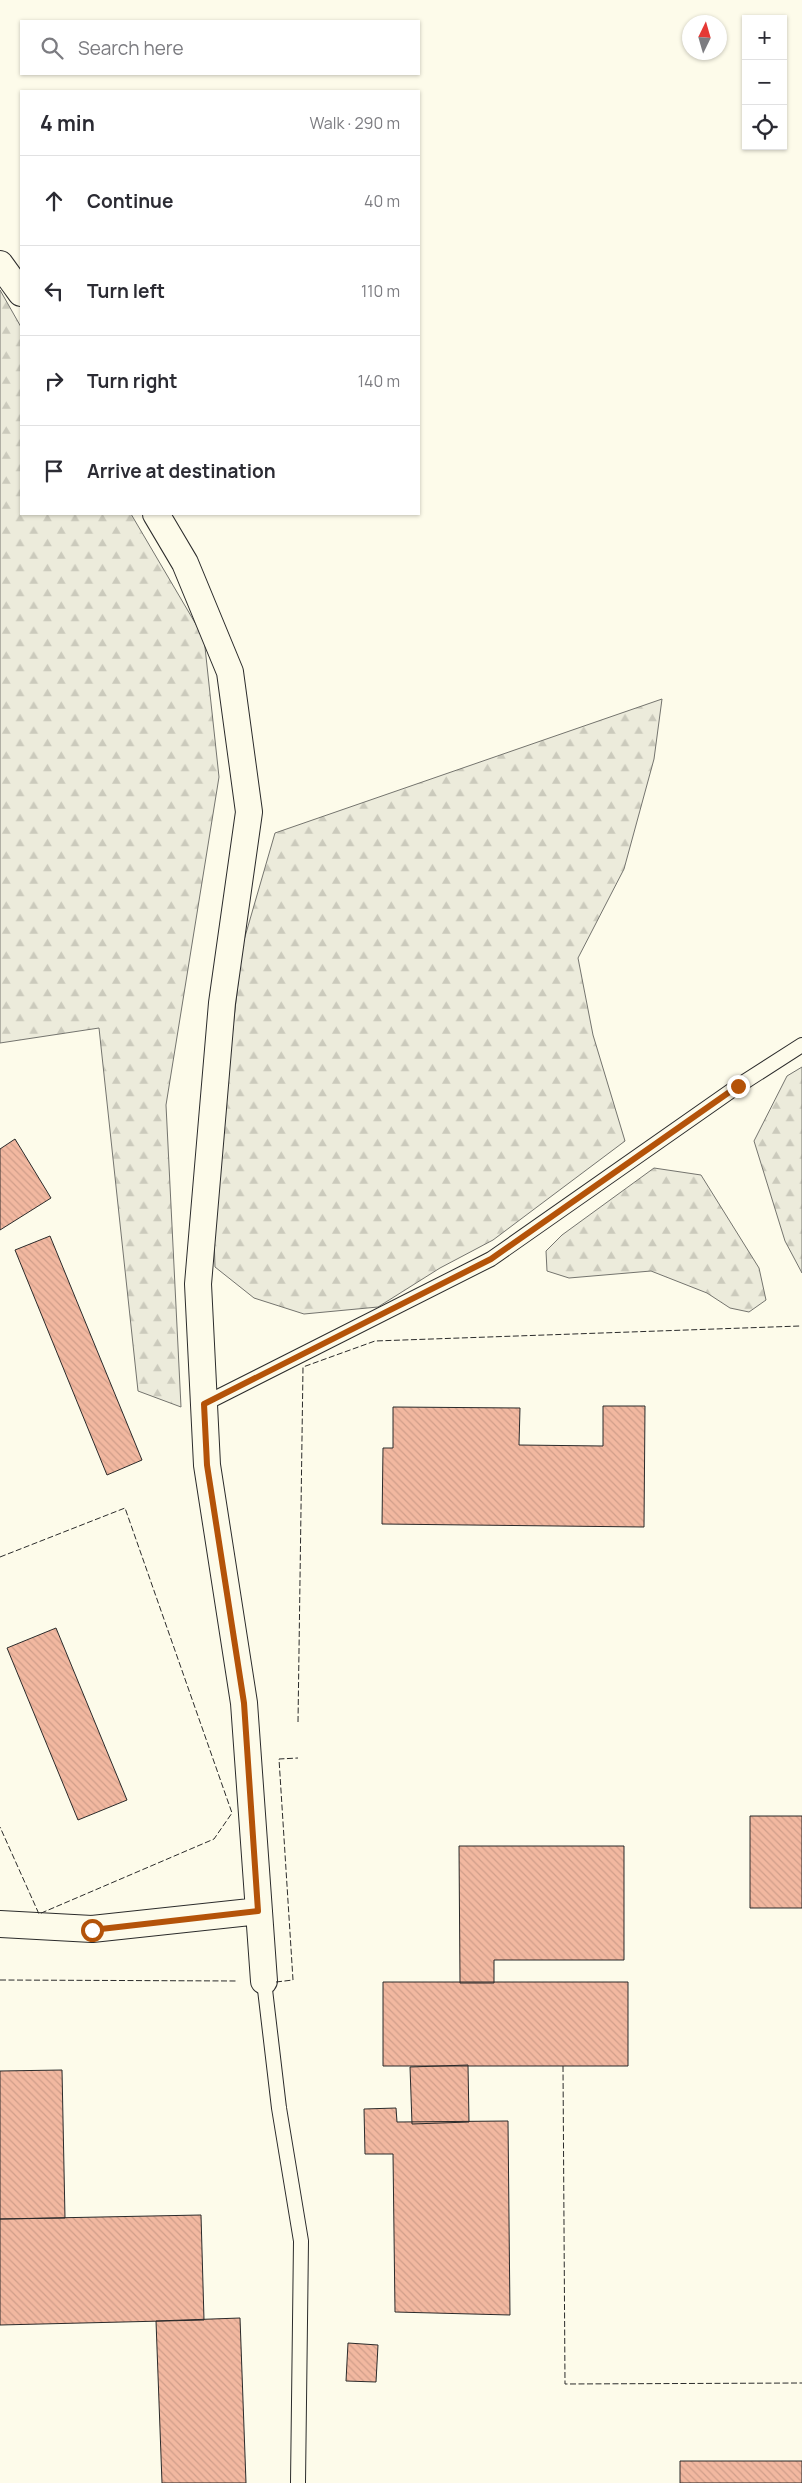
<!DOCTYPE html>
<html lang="en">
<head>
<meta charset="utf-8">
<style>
  :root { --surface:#fff; --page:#f7f7f7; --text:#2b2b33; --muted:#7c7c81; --line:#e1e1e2 }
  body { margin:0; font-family:Manrope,sans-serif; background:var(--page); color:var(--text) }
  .controls { position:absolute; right:15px; top:15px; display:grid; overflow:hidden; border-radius:0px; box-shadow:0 1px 4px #0004 }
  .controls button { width:45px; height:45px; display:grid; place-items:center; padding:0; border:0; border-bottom:1px solid var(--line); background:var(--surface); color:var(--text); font:25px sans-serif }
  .compass { position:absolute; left:682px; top:15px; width:45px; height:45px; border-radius:50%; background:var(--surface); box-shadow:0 1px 4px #0004; rotate:5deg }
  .stop { position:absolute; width:15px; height:15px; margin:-11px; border:4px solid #b45309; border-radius:50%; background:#fff }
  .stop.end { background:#b45309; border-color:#fff; box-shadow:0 1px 5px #0008 }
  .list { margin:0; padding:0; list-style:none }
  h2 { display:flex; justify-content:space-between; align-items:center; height:65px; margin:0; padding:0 20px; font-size:21px }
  h2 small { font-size:16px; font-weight:400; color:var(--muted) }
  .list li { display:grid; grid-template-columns:32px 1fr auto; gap:15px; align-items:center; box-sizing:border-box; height:90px; padding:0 20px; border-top:1px solid var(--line) }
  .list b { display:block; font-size:19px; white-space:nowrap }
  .list em { font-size:16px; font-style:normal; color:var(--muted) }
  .icon { flex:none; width:28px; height:28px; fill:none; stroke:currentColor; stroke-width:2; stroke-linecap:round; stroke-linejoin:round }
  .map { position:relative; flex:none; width:802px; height:2483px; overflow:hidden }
  .search { position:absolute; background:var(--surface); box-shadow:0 1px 4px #0004; left:20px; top:20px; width:400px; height:55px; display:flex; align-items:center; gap:12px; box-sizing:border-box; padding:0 18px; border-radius:0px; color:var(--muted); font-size:19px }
  .panel { position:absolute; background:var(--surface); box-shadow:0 1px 4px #0004; left:20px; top:90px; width:400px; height:425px; border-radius:0px }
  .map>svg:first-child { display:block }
</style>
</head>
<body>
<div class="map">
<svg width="802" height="2483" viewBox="0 0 802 2483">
  <defs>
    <pattern id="forest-firs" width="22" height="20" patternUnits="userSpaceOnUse" patternTransform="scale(1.25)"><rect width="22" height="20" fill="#ecebdb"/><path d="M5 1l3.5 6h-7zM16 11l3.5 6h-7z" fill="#cbcabc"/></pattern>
    <pattern id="building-back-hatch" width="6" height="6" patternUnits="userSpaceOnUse" patternTransform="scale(1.25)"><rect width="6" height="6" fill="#f2b8a0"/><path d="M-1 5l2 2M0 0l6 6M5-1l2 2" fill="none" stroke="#d09e8a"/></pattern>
  </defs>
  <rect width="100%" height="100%" fill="#fdfbea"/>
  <path fill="url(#forest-firs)" stroke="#74746e" d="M 0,290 L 21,327 L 21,514 L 131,514 L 204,638 L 219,777 L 166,1105 L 181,1407 L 138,1391 L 99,1028 L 0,1043 Z
    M 662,699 L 654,759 L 624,869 L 578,958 L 593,1035 L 625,1141 L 493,1240 L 440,1268 L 378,1307 L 304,1314 L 254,1298 L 215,1267 L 213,1206 L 242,947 L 275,833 Z
    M 802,1067 L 802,1273 L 785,1241 L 754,1141 L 787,1076 Z
    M 654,1168 L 701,1175 L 759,1268 L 766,1300 L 749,1312 L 730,1308 L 707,1293 L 651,1271 L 569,1278 L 547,1271 L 546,1251 L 562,1235 Z"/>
  <path fill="url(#building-back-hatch)" stroke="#2b2b2b" d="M 15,1139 L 51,1198 L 0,1230 L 0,1149 Z
    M 50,1236 L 142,1460 L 107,1475 L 15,1250 Z
    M 603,1406 L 645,1406 L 644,1527 L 382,1524 L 383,1448 L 393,1448 L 393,1407 L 520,1408 L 519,1445 L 603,1446 Z
    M 56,1628 L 127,1800 L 78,1820 L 7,1648 Z
    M 750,1816 L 802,1816 L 802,1908 L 750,1908 Z
    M 459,1846 L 624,1846 L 624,1960 L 494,1960 L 494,1983 L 460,1983 Z
    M 383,1982 L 628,1982 L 628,2066 L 383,2066 Z
    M 468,2065 L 469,2122 L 412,2124 L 410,2067 Z
    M 62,2070 L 65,2218 L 0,2219 L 0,2071 Z
    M 396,2108 L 397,2122 L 508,2121 L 510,2315 L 395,2312 L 393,2154 L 365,2154 L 364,2109 Z
    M 201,2215 L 204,2320 L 0,2325 L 0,2219 Z
    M 240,2318 L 246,2483 L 162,2483 L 156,2321 Z
    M 348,2343 L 378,2345 L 376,2382 L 346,2381 Z
    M 680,2461 L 802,2461 L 802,2483 L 680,2483 Z"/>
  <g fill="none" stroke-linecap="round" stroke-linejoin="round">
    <defs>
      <path id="lane" d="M 204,1404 L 491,1259 L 738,1086 L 802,1045
        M 264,1981 L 279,2108 L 301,2241 L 298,2483"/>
      <path id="street" d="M 0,264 L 21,293
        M 156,514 L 185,563 L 230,672 L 249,812 L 222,1003 L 198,1284 L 207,1465 L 244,1703 L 264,1981
        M 0,1924 L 92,1929 L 259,1911"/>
    </defs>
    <use href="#lane" stroke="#2b2b2b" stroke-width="16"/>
    <use href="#street" stroke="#2b2b2b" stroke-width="28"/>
    <use href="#lane" stroke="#fdfbea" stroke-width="14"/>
    <use href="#street" stroke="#fdfbea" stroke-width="26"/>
    <path stroke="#2b2b2b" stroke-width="1" stroke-dasharray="6 2.5" stroke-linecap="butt" d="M 0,1557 L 125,1508 L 232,1813 L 214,1839 L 39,1914 L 0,1827
      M 298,1722 L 303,1367 L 375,1341 L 800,1326
      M 0,1980 L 238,1981
      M 276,1982 L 293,1980 L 279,1759 L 298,1758
      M 563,2066 L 565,2384 L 802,2383"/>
  </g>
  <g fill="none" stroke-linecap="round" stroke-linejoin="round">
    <path stroke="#b45309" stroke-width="6" d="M 92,1930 L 258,1911 L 244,1703 L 207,1465 L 204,1404 L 491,1259 L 738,1086"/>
  </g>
</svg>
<div class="controls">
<button>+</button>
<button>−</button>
<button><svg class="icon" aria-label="locate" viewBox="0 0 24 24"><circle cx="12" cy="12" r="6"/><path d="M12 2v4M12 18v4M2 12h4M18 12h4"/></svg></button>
</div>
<svg class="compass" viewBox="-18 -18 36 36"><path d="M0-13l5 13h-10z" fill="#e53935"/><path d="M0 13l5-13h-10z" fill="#7c7c81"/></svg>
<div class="stop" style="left:92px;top:1930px"></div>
<div class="stop end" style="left:738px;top:1086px"></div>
<div class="search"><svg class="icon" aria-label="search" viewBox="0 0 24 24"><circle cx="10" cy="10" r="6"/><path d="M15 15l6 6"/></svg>Search here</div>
<section class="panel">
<h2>4 min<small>Walk · 290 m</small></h2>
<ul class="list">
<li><svg class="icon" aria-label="ahead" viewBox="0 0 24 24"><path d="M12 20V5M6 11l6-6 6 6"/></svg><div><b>Continue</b></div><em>40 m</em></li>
<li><svg class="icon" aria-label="left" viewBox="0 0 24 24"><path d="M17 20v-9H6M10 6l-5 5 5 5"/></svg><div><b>Turn left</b></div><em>110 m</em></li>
<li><svg class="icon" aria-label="right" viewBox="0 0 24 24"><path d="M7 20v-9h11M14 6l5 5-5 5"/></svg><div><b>Turn right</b></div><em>140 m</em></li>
<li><svg class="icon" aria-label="arrive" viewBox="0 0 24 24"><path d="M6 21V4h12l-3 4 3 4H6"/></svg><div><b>Arrive at destination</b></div></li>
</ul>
</section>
</div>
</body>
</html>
